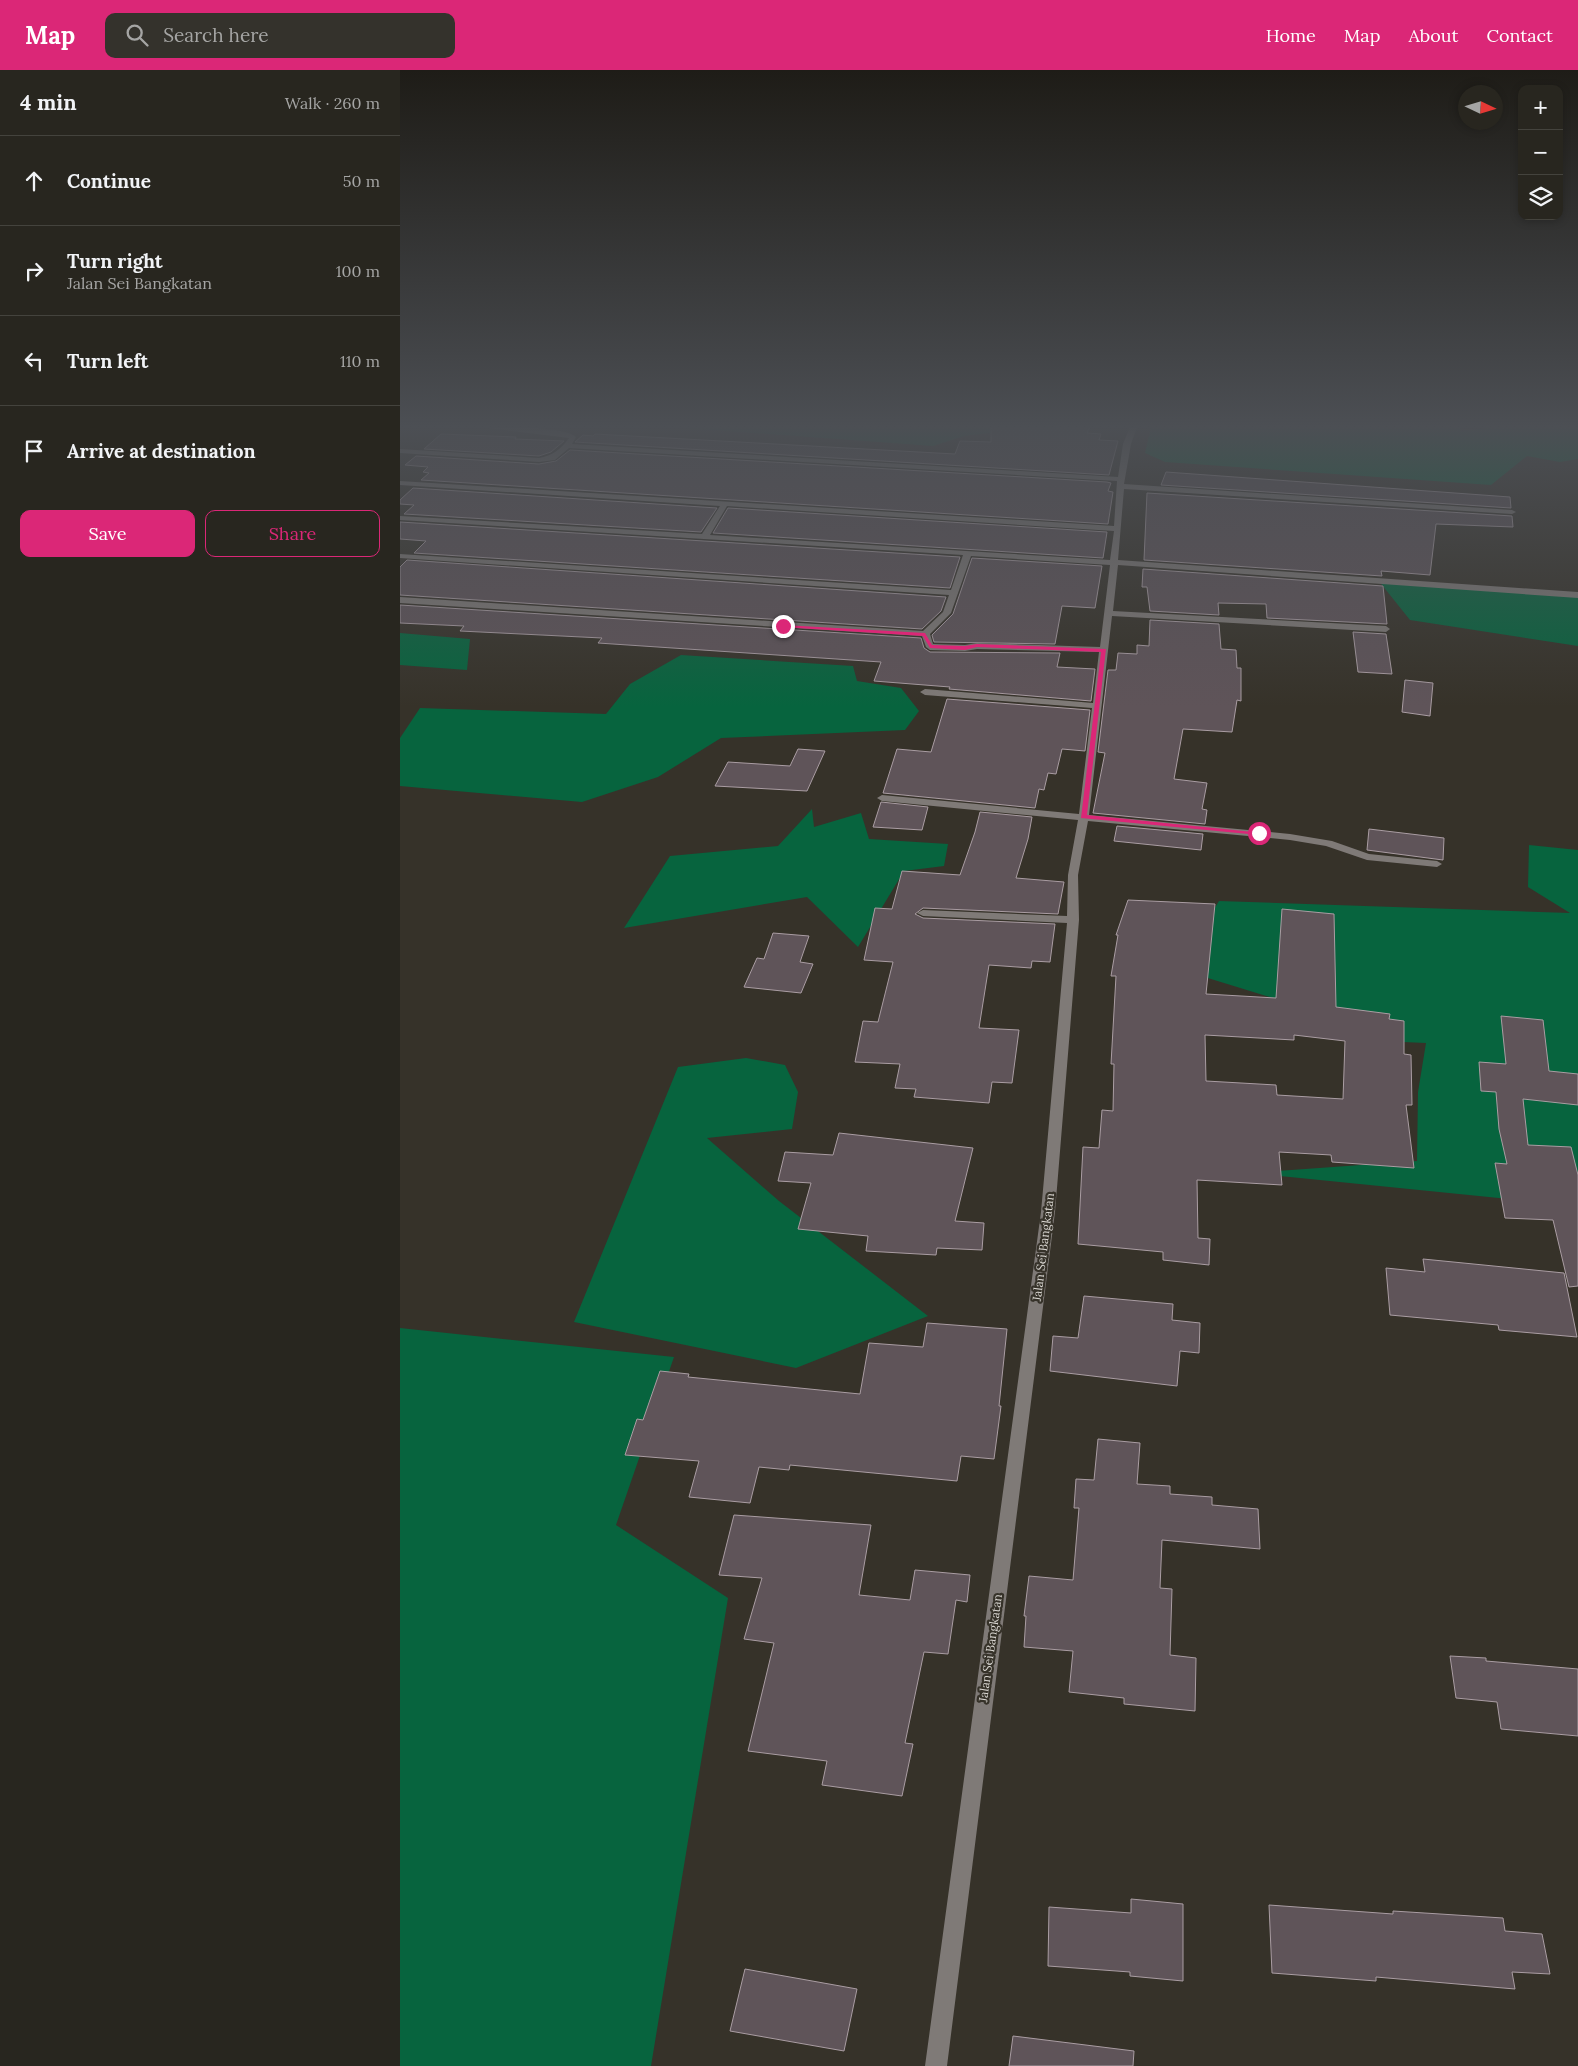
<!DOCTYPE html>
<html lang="en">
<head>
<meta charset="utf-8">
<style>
  :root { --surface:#28261f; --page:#34322c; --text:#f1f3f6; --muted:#a5a5a4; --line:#44433d; --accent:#db2777 }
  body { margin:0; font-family:Lora,serif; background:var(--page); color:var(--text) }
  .controls { position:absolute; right:15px; top:15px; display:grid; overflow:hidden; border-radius:10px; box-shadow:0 2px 8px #0003 }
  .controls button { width:45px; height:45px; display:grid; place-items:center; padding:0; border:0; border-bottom:1px solid var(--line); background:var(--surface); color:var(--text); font:25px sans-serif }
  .compass { position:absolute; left:1058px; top:15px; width:45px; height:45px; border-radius:50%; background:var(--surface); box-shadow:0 2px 8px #0003; rotate:94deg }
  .stop { position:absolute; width:15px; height:15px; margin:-11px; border:4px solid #db2777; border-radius:50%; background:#fff }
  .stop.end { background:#db2777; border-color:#fff; box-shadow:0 1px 5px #0008 }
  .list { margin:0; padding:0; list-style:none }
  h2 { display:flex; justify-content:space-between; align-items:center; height:65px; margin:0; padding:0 20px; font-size:21px }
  h2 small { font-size:16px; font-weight:400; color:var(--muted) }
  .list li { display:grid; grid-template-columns:32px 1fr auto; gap:15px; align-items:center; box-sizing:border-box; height:90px; padding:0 20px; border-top:1px solid var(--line) }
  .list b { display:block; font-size:19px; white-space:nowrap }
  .list p { margin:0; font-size:16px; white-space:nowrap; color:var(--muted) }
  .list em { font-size:16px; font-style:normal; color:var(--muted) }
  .actions { display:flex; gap:10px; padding:15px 20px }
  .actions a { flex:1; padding:11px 0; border:1px solid var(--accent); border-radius:10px; text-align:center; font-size:18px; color:var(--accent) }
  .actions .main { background:var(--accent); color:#fff }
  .icon { flex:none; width:28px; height:28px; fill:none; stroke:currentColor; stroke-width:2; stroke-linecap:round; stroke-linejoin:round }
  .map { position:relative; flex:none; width:1178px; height:1996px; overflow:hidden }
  header { display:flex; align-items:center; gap:30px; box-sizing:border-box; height:70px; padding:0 25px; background:var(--accent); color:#fff }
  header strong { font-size:24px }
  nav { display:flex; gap:28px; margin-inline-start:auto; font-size:18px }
  .search { width:350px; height:45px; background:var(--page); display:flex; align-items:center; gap:12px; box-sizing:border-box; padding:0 18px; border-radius:10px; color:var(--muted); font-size:19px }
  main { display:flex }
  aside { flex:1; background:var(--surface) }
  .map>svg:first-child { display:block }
</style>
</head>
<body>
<header>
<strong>Map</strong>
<div class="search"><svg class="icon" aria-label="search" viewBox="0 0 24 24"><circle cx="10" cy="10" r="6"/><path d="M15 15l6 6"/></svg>Search here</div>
<nav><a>Home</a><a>Map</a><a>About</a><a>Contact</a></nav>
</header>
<main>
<aside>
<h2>4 min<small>Walk · 260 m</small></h2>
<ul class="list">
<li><svg class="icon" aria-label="ahead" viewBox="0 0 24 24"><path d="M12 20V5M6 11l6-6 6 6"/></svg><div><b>Continue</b></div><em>50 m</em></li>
<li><svg class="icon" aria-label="right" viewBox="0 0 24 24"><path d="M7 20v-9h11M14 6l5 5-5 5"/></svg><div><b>Turn right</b><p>Jalan Sei Bangkatan</p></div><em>100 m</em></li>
<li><svg class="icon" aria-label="left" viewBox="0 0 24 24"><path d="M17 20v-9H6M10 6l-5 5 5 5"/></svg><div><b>Turn left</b></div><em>110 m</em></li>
<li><svg class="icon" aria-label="arrive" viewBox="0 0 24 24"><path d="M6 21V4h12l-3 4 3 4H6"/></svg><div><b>Arrive at destination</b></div></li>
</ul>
<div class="actions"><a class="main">Save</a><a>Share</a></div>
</aside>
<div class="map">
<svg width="1178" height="1996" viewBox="0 0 1178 1996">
  <rect width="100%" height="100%" fill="#363229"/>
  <path fill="#07643e" d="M 271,357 L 608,357 L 606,361 L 564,366 L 533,376 Z
    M 751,357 L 1060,357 L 1061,361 L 1097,357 L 1178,357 L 1178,389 L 1160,392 L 1127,386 L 1091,415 L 765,392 L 745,383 Z
    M 978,510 L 1178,525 L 1178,576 L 1010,550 Z
    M 0,563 L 70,569 L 67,600 L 0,595 Z
    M 281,585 L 453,596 L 457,611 L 501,618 L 519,641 L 505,660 L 321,668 L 258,707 L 182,732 L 0,716 L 0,668 L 20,638 L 206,644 L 230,614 Z
    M 412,739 L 414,757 L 461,743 L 469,769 L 548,774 L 544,796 L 504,801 L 458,877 L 407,827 L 224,858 L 270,786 L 378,776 Z
    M 1129,775 L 1178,780 L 1178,1136 L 849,1103 L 1017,1091 L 1018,1022 L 1026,973 L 933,969 L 879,930 L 798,905 L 796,868 L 819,831 L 1170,843 L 1128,817 Z
    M 346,988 L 385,995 L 398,1022 L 392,1059 L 307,1068 L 379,1131 L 528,1246 L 396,1298 L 174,1252 L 278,997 Z
    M 0,1258 L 274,1287 L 216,1455 L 328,1528 L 251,1996 L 0,1996 Z"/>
  <path fill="#5f5459" stroke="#aa9da3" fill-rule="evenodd" d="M 591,357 L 690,357 L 687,363 L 701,364 L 699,370 L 718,371 L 709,405 L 175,372 L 183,365 L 193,366 L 195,364 L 555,384 L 560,371 L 591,372 Z
    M 41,364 L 116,367 L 115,369 L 164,371 L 151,382 L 139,386 L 24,379 Z
    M 170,380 L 707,412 L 711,413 L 708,421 L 713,422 L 708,454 L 21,410 L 29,403 L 23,402 L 28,397 L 5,395 L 16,386 L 139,394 L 156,391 Z
    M 766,402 L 1110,427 L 1111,438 L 761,415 Z
    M 13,418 L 317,438 L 301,462 L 4,444 L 14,435 L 0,434 L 0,430 Z
    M 747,423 L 1112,446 L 1113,457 L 1036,454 L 1030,505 L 981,501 L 982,506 L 744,490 Z
    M 328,438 L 707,462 L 703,488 L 313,463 Z
    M 0,452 L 560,487 L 550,518 L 14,483 L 26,471 L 0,469 Z
    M 572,488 L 702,496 L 695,538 L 662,536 L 655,574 L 534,572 L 532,565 L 553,544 Z
    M 7,490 L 546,527 L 541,541 L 522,559 L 0,525 L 0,497 Z
    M 743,499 L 983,516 L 987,554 L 867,548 L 866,534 L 818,533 L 819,545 L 750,541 L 747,517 L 742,517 Z
    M 0,535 L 521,568 L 524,578 L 530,582 L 660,583 L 657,597 L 695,599 L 691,631 L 549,619 L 550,617 L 474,611 L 481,592 L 198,573 L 202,568 L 60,561 L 64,556 L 0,553 Z
    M 750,550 L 819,554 L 821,579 L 836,580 L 837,598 L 841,598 L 841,631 L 837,630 L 832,662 L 783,659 L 774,709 L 807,713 L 802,739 L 807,740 L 805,754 L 693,743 L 705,683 L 698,682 L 708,600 L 716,600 L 718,583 L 737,584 L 737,575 L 749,576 Z
    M 953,562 L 986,564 L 992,604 L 958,602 Z
    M 1005,610 L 1033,613 L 1030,646 L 1002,642 Z
    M 547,629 L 690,640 L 685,681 L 662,679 L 656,704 L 648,703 L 644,720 L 639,719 L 635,738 L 483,723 L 497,679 L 531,682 Z
    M 398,679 L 425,681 L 407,721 L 315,716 L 328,692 L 390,696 Z
    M 481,732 L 528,737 L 522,760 L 473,757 Z
    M 580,742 L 632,747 L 628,769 L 616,808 L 664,812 L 658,844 L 523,838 L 515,844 L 523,848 L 655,854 L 650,892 L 632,891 L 631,898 L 589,895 L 579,958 L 619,960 L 612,1013 L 592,1012 L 589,1033 L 514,1027 L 516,1019 L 495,1018 L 500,994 L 455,992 L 463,951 L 478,952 L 493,892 L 464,890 L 475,838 L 492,839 L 502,801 L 560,805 L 575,762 Z
    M 717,756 L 803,764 L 801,780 L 714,771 Z
    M 969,759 L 1044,768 L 1043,790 L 967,780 Z
    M 728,830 L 815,834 L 806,924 L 876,928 L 882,839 L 934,844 L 936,937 L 990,944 L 989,949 L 1004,951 L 1004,984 L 1011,985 L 1012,1035 L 1006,1035 L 1014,1098 L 932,1092 L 931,1085 L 879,1082 L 882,1115 L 797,1110 L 798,1168 L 810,1169 L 809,1195 L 763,1190 L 763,1182 L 678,1174 L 683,1077 L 699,1078 L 702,1040 L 713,1041 L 714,994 L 711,994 L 716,906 L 711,906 L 718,865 L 716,865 ZM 805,965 L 894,970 L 894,965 L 945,971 L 943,1029 L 877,1025 L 876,1015 L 806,1011 Z
    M 373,863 L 409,866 L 400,892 L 413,894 L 401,923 L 344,917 L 357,888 L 364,889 Z
    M 1101,946 L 1143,950 L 1149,1001 L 1178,1004 L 1178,1035 L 1123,1029 L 1128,1075 L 1171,1077 L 1178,1105 L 1178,1216 L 1169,1217 L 1153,1150 L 1105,1148 L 1095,1093 L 1107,1094 L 1099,1059 L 1096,1022 L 1081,1021 L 1079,992 L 1106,994 Z
    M 439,1063 L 573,1078 L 555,1151 L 584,1153 L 582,1180 L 537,1178 L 536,1185 L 466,1181 L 468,1166 L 398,1159 L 411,1113 L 378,1111 L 385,1082 L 433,1085 Z
    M 1023,1189 L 1164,1203 L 1177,1267 L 1099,1260 L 1098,1255 L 990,1245 L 986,1198 L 1025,1202 Z
    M 684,1226 L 773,1234 L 772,1250 L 800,1253 L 799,1283 L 780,1281 L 777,1316 L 650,1301 L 653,1266 L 678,1268 Z
    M 527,1253 L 607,1259 L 599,1336 L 601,1336 L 594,1389 L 561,1386 L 557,1411 L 390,1395 L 389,1400 L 359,1397 L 350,1433 L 289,1427 L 299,1391 L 225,1385 L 237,1349 L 243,1350 L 260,1301 L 289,1304 L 288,1307 L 460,1324 L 469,1273 L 523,1277 Z
    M 698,1369 L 740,1373 L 737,1414 L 770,1416 L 770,1424 L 812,1427 L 812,1435 L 858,1439 L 860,1479 L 762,1470 L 760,1518 L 772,1519 L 770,1585 L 796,1588 L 795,1641 L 724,1634 L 724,1628 L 669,1622 L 673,1581 L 624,1577 L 626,1546 L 624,1546 L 629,1506 L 673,1510 L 679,1438 L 674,1438 L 676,1409 L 694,1410 Z
    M 334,1445 L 471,1455 L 459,1525 L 510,1530 L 515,1500 L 570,1505 L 567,1532 L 556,1530 L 548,1584 L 524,1582 L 505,1673 L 513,1674 L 502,1726 L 422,1715 L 427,1691 L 348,1681 L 374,1573 L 344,1569 L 362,1508 L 319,1505 Z
    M 1050,1586 L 1086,1588 L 1086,1591 L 1178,1599 L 1178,1666 L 1101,1659 L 1097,1632 L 1056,1628 Z
    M 731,1829 L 783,1834 L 783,1911 L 730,1906 L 730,1902 L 648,1896 L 649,1837 L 731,1843 Z
    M 869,1835 L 993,1844 L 993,1841 L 1103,1848 L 1105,1861 L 1142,1864 L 1150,1904 L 1112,1902 L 1115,1919 L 976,1907 L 976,1911 L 872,1903 Z
    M 345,1899 L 457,1919 L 444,1981 L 330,1961 Z
    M 613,1966 L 734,1981 L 733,1996 L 609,1996 Z"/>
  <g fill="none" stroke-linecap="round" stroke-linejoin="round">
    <path fill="#7f7a77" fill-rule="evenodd" d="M 80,357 C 99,357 163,356 176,367 L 172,374 L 718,407 L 723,374 L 730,357 L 737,357 L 731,374 L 724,414 L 1112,440 L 1116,442 L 1112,444 L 724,419 L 718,490 L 1178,522 L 1178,528 L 718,495 L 713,541 L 986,556 L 990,559 L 986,562 L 712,546 L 689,745 L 890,764 L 932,771 L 969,784 L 1037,791 L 1042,794 L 1037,797 L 967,790 L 926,776 L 890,770 L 688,751 L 678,805 L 679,850 L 655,1142 L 547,1996 L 525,1996 L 641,1142 L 667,853 L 523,846 L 517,843 L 523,840 L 667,846 L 668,805 L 678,750 L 482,731 L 477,728 L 482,725 L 679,744 L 692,638 L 525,625 L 520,622 L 525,619 L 693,633 L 699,582 L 577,579 L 565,581 L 530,580 L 526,577 L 522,566 L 0,533 L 0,527 L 523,561 L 543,542 L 549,525 L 0,488 L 0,484 L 551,520 L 563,485 L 0,450 L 0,446 L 302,464 L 320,436 L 0,415 L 0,411 L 714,456 L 717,411 L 169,378 L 155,390 L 139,392 L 0,383 L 0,379 L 139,388 C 152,386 161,379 169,368 ZM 327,436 L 714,461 L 710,490 L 310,465 ZM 571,486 L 710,495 L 700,577 L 577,573 L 565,575 L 533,574 L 530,564 L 551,543 Z"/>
  </g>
  <linearGradient id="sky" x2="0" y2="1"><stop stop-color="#1e1c17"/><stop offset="0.56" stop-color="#4c4f54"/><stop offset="1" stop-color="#4c4f54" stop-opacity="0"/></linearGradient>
  <rect width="1178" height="637" fill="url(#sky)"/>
  <path fill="#db2777" d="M 383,555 L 525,563 L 532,575 L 565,576 L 577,574 L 706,579 L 687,745 L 863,763 L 859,765 L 681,748 L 701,582 L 577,577 L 565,580 L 530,578 L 523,566 L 381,557 Z"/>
  <g text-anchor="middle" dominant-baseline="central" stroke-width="4.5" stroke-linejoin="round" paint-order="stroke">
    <g font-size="12" fill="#d9d6d1" stroke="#363229">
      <text transform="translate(643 1177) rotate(-83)">Jalan Sei Bangkatan</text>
      <text transform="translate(590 1578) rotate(-82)">Jalan Sei Bangkatan</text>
    </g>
  </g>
</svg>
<div class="controls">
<button>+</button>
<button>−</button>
<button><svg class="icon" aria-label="layers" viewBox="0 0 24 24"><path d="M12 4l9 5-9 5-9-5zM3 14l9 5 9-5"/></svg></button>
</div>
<svg class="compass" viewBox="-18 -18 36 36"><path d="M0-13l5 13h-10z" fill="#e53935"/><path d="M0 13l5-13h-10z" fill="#a5a5a4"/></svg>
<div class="stop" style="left:859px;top:763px"></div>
<div class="stop end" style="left:383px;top:556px"></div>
</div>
</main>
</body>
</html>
